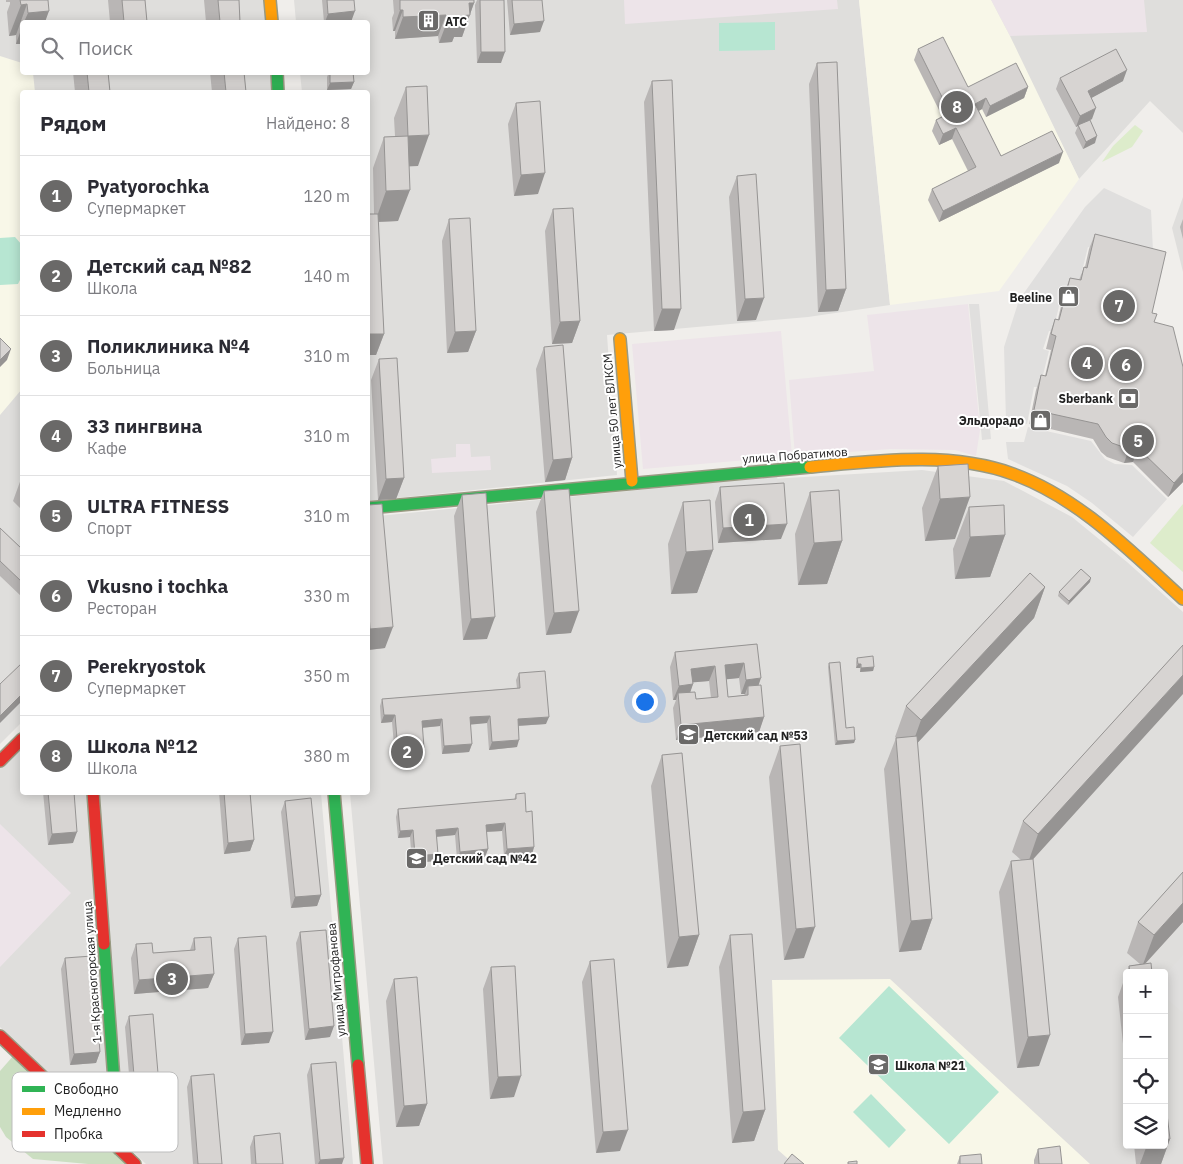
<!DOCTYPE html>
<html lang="ru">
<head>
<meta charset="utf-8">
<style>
  :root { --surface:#fff; --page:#f2f2f3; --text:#2b2b33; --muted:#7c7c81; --line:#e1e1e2; --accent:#6a6968 }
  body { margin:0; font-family:"IBM Plex Sans",sans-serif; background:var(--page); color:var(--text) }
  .controls { position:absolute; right:15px; bottom:15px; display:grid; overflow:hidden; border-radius:5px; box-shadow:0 2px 12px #0003 }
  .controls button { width:45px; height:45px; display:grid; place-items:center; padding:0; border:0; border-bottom:1px solid var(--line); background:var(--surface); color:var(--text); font:25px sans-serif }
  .you { position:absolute; left:644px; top:701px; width:18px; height:18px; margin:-12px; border:4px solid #fff; border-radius:50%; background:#1a73e8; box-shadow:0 0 0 8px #1a73e833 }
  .badge { display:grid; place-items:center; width:32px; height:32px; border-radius:50%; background:var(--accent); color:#fff; font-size:16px; font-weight:700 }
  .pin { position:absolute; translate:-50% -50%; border:2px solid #fff; box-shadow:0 1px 5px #0006 }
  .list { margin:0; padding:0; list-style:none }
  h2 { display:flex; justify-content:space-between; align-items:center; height:65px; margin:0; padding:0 20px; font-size:21px }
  h2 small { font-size:16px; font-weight:400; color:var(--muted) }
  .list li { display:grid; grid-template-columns:32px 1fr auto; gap:15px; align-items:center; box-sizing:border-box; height:80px; padding:0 20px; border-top:1px solid var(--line) }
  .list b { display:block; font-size:19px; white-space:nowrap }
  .list p { margin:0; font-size:16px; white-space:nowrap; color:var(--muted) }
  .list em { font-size:16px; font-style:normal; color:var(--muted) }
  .icon { flex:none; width:28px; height:28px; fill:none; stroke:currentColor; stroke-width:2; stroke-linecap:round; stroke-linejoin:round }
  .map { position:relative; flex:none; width:1183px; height:1164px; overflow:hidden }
  .search { position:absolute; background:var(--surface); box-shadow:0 2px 12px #0003; left:20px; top:20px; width:350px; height:55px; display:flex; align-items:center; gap:12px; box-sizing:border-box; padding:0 18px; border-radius:5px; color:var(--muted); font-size:19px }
  .panel { position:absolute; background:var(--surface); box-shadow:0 2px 12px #0003; left:20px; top:90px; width:350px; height:705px; border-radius:5px }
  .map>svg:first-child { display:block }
</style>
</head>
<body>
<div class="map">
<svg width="1183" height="1164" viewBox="0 0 1183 1164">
  <rect width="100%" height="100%" fill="#f0eeeb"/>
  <path fill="#dfdedc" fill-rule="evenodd" d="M 0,0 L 265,0 L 267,22 L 22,22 L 22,72 L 271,73 L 273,92 L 22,92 L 22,722 L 0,744 Z
    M 294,0 L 859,0 L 890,305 L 808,317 L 607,335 L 617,475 L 368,501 L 368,92 L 302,92 L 300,73 L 368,72 L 368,22 L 296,22 Z
    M 991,0 L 1183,0 L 1183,133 L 1150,101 L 1079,179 Z
    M 1183,197 L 1183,272 L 1172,228 Z
    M 922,470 L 1004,481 L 1072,517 L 1127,562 L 1183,612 L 1183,1164 L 383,1164 L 350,793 L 368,792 L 368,517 L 720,482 ZM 1127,973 L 1164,973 L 1164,1145 L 1127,1145 Z
    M 22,744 L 22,792 L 321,793 L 353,1164 L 146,1164 L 0,1027 L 0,766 Z"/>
  <path fill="#ede4e9" d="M 624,0 L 837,0 L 838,9 L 625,24 Z
    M 991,0 L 1144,0 L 1147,32 L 1010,36 Z
    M 968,304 L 980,430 L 976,456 L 955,450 L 890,449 L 795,456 L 789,380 L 874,371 L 867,315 Z
    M 781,331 L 792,456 L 643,469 L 632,344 Z
    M 456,444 L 470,444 L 471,457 L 490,456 L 491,470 L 432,473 L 431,459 L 456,457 Z
    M 0,824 L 71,893 L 0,967 Z"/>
  <path fill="#f8f7e8" d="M 859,0 L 991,0 L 1010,36 L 1079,179 L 999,291 L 890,305 Z
    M 0,56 L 22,63 L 22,72 L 33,73 L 35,92 L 22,92 L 22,389 L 0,415 Z
    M 890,979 L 1090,1164 L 794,1164 L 778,1150 L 772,980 Z"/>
  <path fill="#ddeccb" d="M 1135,125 L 1143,131 L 1132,147 L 1102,162 L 1113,146 Z
    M 1183,504 L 1183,572 L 1150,543 Z"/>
  <path fill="#cbdec1" d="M 14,1055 L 131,1164 L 88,1164 L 33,1159 L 6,1137 L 0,1127 L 0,1071 Z"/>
  <path fill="#b7e6d2" d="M 775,22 L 775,50 L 719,51 L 719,23 Z
    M 15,237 L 22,245 L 22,276 L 18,284 L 0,285 L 0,238 Z
    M 889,986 L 999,1092 L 949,1144 L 839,1038 Z
    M 871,1094 L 906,1130 L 889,1148 L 853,1112 Z"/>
  <path fill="#e0dfde" d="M 1104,188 L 1151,210 L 1153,251 L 1151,262 L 1088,247 L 1080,279 L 1077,279 L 1074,293 L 1063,290 L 1053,331 L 1049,331 L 1043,349 L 1049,351 L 1040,387 L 1034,387 L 1027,424 L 1006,421 L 1004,347 L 1019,300 L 1085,207 Z
    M 969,304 L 979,304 L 991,439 L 982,440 Z
    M 1028,427 L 1091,441 L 1105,459 L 1115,464 L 1132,465 L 1167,499 L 1133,537 L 1092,503 L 1067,486 L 1008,459 L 1006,442 L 1024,442 Z
    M 777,473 L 778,491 L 714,497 L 713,479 Z
    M 1183,955 L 1183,1013 L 1164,996 L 1164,976 Z"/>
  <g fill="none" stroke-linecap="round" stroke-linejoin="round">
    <defs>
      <path id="fast" d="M 277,72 L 278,92
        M 368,508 L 810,467
        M 334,792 L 358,1065
        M 104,944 L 119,1149"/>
      <path id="slow" d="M 270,0 L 272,22
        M 620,339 L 632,481
        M 810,467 C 876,461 950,451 1013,474 C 1080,498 1132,553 1183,599"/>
      <path id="jam" d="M 0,761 L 22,739
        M 93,792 L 104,944
        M 0,1036 L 135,1164
        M 358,1065 L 367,1164"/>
    </defs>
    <use href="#fast" stroke="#999a82" stroke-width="14"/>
    <use href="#slow" stroke="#999a82" stroke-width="14"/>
    <use href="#jam" stroke="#999a82" stroke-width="14"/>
    <use href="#fast" stroke="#30b455" stroke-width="11"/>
    <use href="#slow" stroke="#ff9f0a" stroke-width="11"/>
    <use href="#jam" stroke="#e5322d" stroke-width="11"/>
  </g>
  <path fill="#b9b6b5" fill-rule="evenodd" d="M 6,0 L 48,0 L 45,22 L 22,22 L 22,44 L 16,44 L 16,35 L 9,36 L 7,12 L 10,4 L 10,2 L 6,2 Z
    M 108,0 L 145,0 L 147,22 L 110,22 Z
    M 204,0 L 239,0 L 240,22 L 206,22 Z
    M 322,0 L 354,0 L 351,22 L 324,22 Z
    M 393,0 L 474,0 L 474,3 L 462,37 L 454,37 L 452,42 L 439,43 L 438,36 L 395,39 L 395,31 L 393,31 L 392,18 L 394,13 Z
    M 477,0 L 504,0 L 501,63 L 477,63 L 475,5 Z
    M 507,0 L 542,0 L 540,32 L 510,35 Z
    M 918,49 L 968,87 L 1028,87 L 1024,98 L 986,117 L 982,109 L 979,111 L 1001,156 L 1059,163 L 939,222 L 928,200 L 932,189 L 968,171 L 952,139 L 939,145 L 932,131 L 936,120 L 942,116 L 914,60 Z
    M 817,63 L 846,289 L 838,311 L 818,312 L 809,84 Z
    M 73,72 L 108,72 L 110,92 L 75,92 Z
    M 210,72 L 244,72 L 246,92 L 212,92 Z
    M 329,72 L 353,72 L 354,82 L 351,89 L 327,90 L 327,77 Z
    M 1060,78 L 1123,81 L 1091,98 L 1092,119 L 1088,121 L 1095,143 L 1083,149 L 1075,133 L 1078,126 L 1076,127 L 1056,89 Z
    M 652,81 L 674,330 L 654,331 L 644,102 Z
    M 406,87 L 418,166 L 409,166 L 398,221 L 378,222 L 384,334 L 376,355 L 368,355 L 368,214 L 374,214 L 373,168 L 384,137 L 395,136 L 394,118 Z
    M 516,103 L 538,194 L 514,196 L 508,124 Z
    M 737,176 L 756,320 L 737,321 L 729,197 Z
    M 553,209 L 580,321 L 572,343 L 552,344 L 545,231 Z
    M 449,219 L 476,331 L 468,352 L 447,353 L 442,241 Z
    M 1183,219 L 1183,239 L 1180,227 Z
    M 1095,234 L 1152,313 L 1154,322 L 1183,482 L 1168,497 L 1133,462 L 1124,463 L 1107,457 L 1101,452 L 1093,439 L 1029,424 L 1036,390 L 1041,375 L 1045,376 L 1051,350 L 1046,349 L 1050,333 L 1055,319 L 1058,319 L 1064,293 L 1070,278 L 1079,280 L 1084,267 L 1085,267 L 1089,249 Z
    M 544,347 L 572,458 L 565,480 L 545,482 L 536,369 Z
    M 379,359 L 404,478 L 396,499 L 378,500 L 371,380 Z
    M 938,466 L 955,539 L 925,541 L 922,508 Z
    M 22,478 L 22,510 L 13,501 L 21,479 Z
    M 720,487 L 781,539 L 718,543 L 715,502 Z
    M 544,491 L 571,633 L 546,635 L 536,512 Z
    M 810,492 L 842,541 L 827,584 L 798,585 L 795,534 Z
    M 462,495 L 487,639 L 463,640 L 454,516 Z
    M 683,502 L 713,550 L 697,593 L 671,594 L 668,544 Z
    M 368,505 L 385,648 L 368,650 Z
    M 969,507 L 1005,535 L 990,577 L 955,579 L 953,549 Z
    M 0,528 L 22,549 L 22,597 L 0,576 Z
    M 1090,582 L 1068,605 L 1058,596 L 1059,592 Z
    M 1045,587 L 1034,618 L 917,743 L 932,919 L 921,950 L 899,952 L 884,769 L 896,738 L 895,737 L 906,706 Z
    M 757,644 L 758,685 L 764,717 L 759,732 L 676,740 L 673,708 L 676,700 L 673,700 L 670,667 L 675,652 ZM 739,678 L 741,694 L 745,694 L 744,695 L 728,697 L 726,679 ZM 709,681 L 711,698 L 696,699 L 690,692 L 693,684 L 693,682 Z
    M 1183,645 L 1033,859 L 1039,1066 L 1017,1068 L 999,892 L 1011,861 L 1021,860 L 1012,852 L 1023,821 Z
    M 857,658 L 874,667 L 873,671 L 860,672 L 860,668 L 856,668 L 856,662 Z
    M 829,663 L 846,728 L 855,740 L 854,743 L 835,745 L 828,667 Z
    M 519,673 L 546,724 L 518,726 L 517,747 L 489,750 L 487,723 L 470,724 L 472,744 L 469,752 L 442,754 L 440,726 L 422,728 L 424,748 L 421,755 L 395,757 L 392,722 L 381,723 L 380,706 L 382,699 L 517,688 L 516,680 Z
    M 780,746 L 804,958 L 784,960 L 769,777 Z
    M 662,755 L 699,935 L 688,966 L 667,968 L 651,786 Z
    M 43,792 L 74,792 L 73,843 L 48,845 Z
    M 219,792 L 250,792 L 254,840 L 250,851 L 224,854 Z
    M 516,794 L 526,812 L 534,847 L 532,854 L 504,856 L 502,831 L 486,832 L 488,849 L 485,857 L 457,859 L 455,835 L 437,837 L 436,861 L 412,863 L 410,837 L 398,838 L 396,817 L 398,809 L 514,800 Z
    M 285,801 L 321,895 L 317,906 L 291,908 L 281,812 Z
    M 1183,872 L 1183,922 L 1145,964 L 1152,973 L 1127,973 L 1127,1081 L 1118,997 L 1129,966 L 1140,964 L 1127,953 L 1138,922 Z
    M 300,932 L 330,1037 L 305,1040 L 296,943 Z
    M 730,935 L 765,1110 L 754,1141 L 732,1143 L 719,967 Z
    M 194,938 L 214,974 L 208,988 L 134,994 L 131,958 L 136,944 L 153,953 L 190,950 Z
    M 238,938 L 269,1043 L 241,1045 L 234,949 Z
    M 65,958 L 100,1052 L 96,1063 L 70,1065 L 61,969 Z
    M 590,961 L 620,1151 L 596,1153 L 582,982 Z
    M 491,967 L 514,1097 L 490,1099 L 483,989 Z
    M 394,979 L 427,1104 L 419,1126 L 396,1127 L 386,1001 Z
    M 129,1016 L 161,1109 L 157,1120 L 133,1122 L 125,1027 Z
    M 311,1064 L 342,1164 L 315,1164 L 307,1075 Z
    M 191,1076 L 222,1164 L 193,1164 L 187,1087 Z
    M 254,1136 L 283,1164 L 251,1164 L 250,1147 Z
    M 1170,1139 L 1161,1164 L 1136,1164 L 1134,1145 L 1164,1145 Z
    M 1038,1149 L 1062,1164 L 1034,1164 L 1034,1160 Z
    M 960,1156 L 982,1164 L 957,1164 Z"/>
  <path fill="#969493" d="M 469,3 L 474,3 L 462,37 L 454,37 L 452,42 L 439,43 L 447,22 L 459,16 Z
    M 27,4 L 16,35 L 9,36 L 21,5 Z
    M 400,10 L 403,10 L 395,31 L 393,31 Z
    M 49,11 L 45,22 L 24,22 L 28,13 Z
    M 355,11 L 351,22 L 325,22 L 328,14 Z
    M 446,15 L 438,36 L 395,39 L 403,17 Z
    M 544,21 L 540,32 L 510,35 L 514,24 Z
    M 22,27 L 22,44 L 16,44 Z
    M 481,52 L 505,52 L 501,63 L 477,63 Z
    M 1127,70 L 1123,81 L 1084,102 L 1088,91 Z
    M 354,82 L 351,89 L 327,90 L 330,83 Z
    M 1028,87 L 1024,98 L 986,117 L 990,106 Z
    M 986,98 L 982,109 L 971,115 L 975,104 Z
    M 1096,108 L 1092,119 L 1076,127 L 1080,116 Z
    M 956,128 L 952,139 L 939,145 L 943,134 Z
    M 429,135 L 418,166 L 396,167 L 408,136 Z
    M 1097,136 L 1095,143 L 1083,149 L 1086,142 Z
    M 1063,152 L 1059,163 L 939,222 L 943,211 Z
    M 545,173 L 538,194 L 514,196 L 521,175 Z
    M 410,190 L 398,221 L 375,222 L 386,191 Z
    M 846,289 L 838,311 L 818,312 L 826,290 Z
    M 764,298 L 756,320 L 737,321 L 745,299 Z
    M 662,309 L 681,309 L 674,330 L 654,331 Z
    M 580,321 L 572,343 L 552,344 L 560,322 Z
    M 476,331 L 468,352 L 447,353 L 455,332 Z
    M 368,334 L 384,334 L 376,355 L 368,355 Z
    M 11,349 L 7,360 L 0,367 L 0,360 Z
    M 1138,448 L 1133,462 L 1124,463 L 1129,449 Z
    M 572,458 L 565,480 L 545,482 L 553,460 Z
    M 1183,473 L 1183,482 L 1168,497 L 1174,483 Z
    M 404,478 L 396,499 L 378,500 L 386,479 Z
    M 970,497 L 955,539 L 925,541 L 940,499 Z
    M 787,524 L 781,539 L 718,543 L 723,528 Z
    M 1005,535 L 990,577 L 955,579 L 970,537 Z
    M 842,541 L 827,584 L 798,585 L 814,543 Z
    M 713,550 L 697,593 L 671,594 L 686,552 Z
    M 1091,578 L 1090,582 L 1068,605 L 1069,601 Z
    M 1045,587 L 1034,618 L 910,751 L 921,720 Z
    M 579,611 L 571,633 L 546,635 L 554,613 Z
    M 495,617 L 487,639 L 463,640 L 471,619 Z
    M 393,627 L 385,648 L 368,650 L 368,636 L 370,629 Z
    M 744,663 L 739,678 L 720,680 L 725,665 Z
    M 858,664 L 861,664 L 860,668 L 856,668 Z
    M 715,666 L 709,681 L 686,683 L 691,669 Z
    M 874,667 L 873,671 L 860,672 L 861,668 Z
    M 1183,675 L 1183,694 L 1027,866 L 1038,834 Z
    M 761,678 L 756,693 L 748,686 L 745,694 L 741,694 L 746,680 Z
    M 693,684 L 688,699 L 678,693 L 676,700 L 673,700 L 679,686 Z
    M 22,694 L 22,701 L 0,723 L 0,716 Z
    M 384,715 L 395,715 L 392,722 L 381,723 Z
    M 490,716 L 487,723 L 467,725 L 470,717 Z
    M 549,717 L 546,724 L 515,726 L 518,719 Z
    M 764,717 L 759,732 L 676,740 L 681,725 Z
    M 442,719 L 440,726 L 419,728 L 422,721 Z
    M 519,740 L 517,747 L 489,750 L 492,742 Z
    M 855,740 L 854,743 L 835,745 L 837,741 Z
    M 472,744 L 469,752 L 442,754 L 444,746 Z
    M 424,748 L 421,755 L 395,757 L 398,750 Z
    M 101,792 L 119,792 L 100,794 Z
    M 505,823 L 502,831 L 483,832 L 486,825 Z
    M 458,828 L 455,835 L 433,837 L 436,830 Z
    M 413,830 L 410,837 L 398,838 L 400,831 Z
    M 77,832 L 73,843 L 48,845 L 52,834 Z
    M 254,840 L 250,851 L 224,854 L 228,843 Z
    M 534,847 L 532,854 L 504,856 L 507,849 Z
    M 488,849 L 485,857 L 457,859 L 460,852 Z
    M 438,854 L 436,861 L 412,863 L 415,856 Z
    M 321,895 L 317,906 L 291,908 L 295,897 Z
    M 1183,903 L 1183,922 L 1142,967 L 1154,935 Z
    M 932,919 L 921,950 L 899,952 L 911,921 Z
    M 815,927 L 804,958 L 784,960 L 796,929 Z
    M 699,935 L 688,966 L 667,968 L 679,937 Z
    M 214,974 L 208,988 L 134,994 L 139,980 Z
    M 334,1026 L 330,1037 L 305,1040 L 309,1029 Z
    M 273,1032 L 269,1043 L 241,1045 L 245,1034 Z
    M 1050,1035 L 1039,1066 L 1017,1068 L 1028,1037 Z
    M 100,1052 L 96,1063 L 70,1065 L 74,1054 Z
    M 521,1076 L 514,1097 L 490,1099 L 498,1077 Z
    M 427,1104 L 419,1126 L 396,1127 L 404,1106 Z
    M 161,1109 L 157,1120 L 133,1122 L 137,1111 Z
    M 765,1110 L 754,1141 L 732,1143 L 743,1112 Z
    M 628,1130 L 620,1151 L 596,1153 L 603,1132 Z
    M 1170,1139 L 1161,1164 L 1140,1164 L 1147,1145 L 1164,1145 L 1164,1140 Z
    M 344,1158 L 342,1164 L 318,1164 L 320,1160 Z"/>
  <path fill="#d7d4d2" stroke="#969493" d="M 20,0 L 48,0 L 49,11 L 28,13 L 27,4 L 21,5 Z
    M 122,0 L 145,0 L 147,22 L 124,22 Z
    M 218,0 L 239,0 L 240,22 L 220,22 Z
    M 327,0 L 354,0 L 355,11 L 328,14 Z
    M 400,0 L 474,0 L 474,3 L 469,3 L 470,15 L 459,16 L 460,21 L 447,22 L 446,15 L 403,17 L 403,10 L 400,10 Z
    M 480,0 L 504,0 L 505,52 L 481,52 Z
    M 512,0 L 542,0 L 544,21 L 514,24 Z
    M 943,37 L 968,87 L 1016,63 L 1028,87 L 990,106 L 986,98 L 975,104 L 1001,156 L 1052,131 L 1063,152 L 943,211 L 932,189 L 976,167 L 956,128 L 943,134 L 936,120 L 950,113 L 918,49 Z
    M 1116,49 L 1127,70 L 1088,91 L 1096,108 L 1080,116 L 1060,78 Z
    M 837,62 L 846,289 L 826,290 L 817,63 Z
    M 87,72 L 108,72 L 110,92 L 89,92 Z
    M 224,72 L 244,72 L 246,92 L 226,92 Z
    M 330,72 L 353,72 L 354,82 L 330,83 Z
    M 672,80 L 681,309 L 662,309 L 652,81 Z
    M 427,86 L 429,135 L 408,136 L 406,87 Z
    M 540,101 L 545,173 L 521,175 L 516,103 Z
    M 1090,120 L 1097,136 L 1086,142 L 1078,125 Z
    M 408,136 L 410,190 L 386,191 L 384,137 Z
    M 756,174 L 764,298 L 745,299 L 737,176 Z
    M 573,208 L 580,321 L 560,322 L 553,209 Z
    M 368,214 L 378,214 L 384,334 L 368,334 Z
    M 470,218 L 476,331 L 455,332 L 449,219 Z
    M 1095,234 L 1166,252 L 1152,313 L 1157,314 L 1154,322 L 1173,327 L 1183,367 L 1183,473 L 1174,483 L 1138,448 L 1129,449 L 1112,443 L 1106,437 L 1098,424 L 1034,410 L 1041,375 L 1046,376 L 1056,336 L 1051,334 L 1055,319 L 1059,320 L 1070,278 L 1081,280 L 1084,267 L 1087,268 Z
    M 0,338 L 11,349 L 0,360 Z
    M 563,345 L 572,458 L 553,460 L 544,347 Z
    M 397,358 L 404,478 L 386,479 L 379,359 Z
    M 968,464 L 970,497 L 940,499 L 938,466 Z
    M 784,483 L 787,524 L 723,528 L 720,487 Z
    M 569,489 L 579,611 L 554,613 L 544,491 Z
    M 839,490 L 842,541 L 814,543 L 810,492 Z
    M 486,493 L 495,617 L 471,619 L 462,495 Z
    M 710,500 L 713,550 L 686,552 L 683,502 Z
    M 382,504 L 393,627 L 370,629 L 368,599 L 368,505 Z
    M 1004,505 L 1005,535 L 970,537 L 969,507 Z
    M 0,528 L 22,549 L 22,582 L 0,561 Z
    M 1081,569 L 1091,578 L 1069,601 L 1059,592 Z
    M 1030,573 L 1045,587 L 921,720 L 906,706 Z
    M 757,644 L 761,678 L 746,680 L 744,663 L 725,665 L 728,697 L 748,695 L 748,686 L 761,685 L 764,717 L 681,725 L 678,693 L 695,692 L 696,699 L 718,697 L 715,666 L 691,669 L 693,684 L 679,686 L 675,652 Z
    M 1183,645 L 1183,675 L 1038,834 L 1023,821 Z
    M 873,656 L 874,667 L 861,668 L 861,664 L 858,664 L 857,658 Z
    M 840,662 L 846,728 L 854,727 L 855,740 L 837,741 L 829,663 Z
    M 22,663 L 22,694 L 0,716 L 0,684 Z
    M 545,671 L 549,717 L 518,719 L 519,740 L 492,742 L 490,716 L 470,717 L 472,744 L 444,746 L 442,719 L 422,721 L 424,748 L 398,750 L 395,715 L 384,715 L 382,699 L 520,688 L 519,673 Z
    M 917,736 L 932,919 L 911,921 L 896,738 Z
    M 800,744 L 815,927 L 796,929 L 780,746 Z
    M 682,753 L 699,935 L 679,937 L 662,755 Z
    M 48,792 L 74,792 L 77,832 L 52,834 Z
    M 224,792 L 250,792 L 254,840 L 228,843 Z
    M 525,793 L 526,812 L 532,811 L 534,847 L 507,849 L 505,823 L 486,825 L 488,849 L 460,852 L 458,828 L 436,830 L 438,854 L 415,856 L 413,830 L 400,831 L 398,809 L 516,799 L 516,794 Z
    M 311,798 L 321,895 L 295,897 L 285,801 Z
    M 1033,859 L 1050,1035 L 1028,1037 L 1011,861 Z
    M 1183,872 L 1183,903 L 1154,935 L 1138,922 Z
    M 326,930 L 334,1026 L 309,1029 L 300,932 Z
    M 752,934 L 765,1110 L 743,1112 L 730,935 Z
    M 266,936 L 273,1032 L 245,1034 L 238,938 Z
    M 211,937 L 214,974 L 139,980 L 136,944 L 152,943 L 153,953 L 195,950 L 194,938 Z
    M 92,956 L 100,1052 L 74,1054 L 65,958 Z
    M 614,959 L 628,1130 L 603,1132 L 590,961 Z
    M 1151,963 L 1152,973 L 1130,973 L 1129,966 Z
    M 515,966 L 521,1076 L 498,1077 L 491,967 Z
    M 417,977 L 427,1104 L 404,1106 L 394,979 Z
    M 153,1014 L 161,1109 L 137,1111 L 129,1016 Z
    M 336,1062 L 344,1158 L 320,1160 L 311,1064 Z
    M 214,1074 L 222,1164 L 198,1164 L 191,1076 Z
    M 1164,1089 L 1170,1139 L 1164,1140 Z
    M 280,1133 L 283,1164 L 256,1164 L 254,1136 Z
    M 1060,1146 L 1062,1164 L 1039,1164 L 1038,1149 Z
    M 792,1154 L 804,1164 L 784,1164 Z
    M 981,1154 L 982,1164 L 960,1164 L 960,1156 Z
    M 857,1161 L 857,1164 L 848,1164 L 848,1162 Z"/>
  <defs>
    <symbol id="building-square" viewBox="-11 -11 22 22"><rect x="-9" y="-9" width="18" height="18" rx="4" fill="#6a6968" stroke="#fff"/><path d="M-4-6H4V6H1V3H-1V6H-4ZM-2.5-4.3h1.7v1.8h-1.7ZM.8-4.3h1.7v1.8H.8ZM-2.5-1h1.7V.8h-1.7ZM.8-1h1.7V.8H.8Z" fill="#fff"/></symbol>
    <symbol id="shop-square" viewBox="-11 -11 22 22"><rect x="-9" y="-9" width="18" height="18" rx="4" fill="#6a6968" stroke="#fff"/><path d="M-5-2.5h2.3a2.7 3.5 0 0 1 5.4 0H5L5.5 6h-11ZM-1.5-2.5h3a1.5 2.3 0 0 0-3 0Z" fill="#fff"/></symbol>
    <symbol id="bank-square" viewBox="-11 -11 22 22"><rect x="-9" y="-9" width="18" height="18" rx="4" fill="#6a6968" stroke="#fff"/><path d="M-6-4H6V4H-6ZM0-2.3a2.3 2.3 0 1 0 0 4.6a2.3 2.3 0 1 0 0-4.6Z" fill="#fff"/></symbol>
    <symbol id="school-square" viewBox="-11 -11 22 22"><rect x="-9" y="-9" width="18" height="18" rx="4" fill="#6a6968" stroke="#fff"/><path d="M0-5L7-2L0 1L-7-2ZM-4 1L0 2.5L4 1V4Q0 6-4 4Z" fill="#fff"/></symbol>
  </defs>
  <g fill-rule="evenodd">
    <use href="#building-square" x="416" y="8" width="25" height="25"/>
    <use href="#shop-square" x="1056" y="284" width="25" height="25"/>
    <use href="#bank-square" x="1116" y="386" width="25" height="25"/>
    <use href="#shop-square" x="1028" y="408" width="25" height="25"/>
    <use href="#school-square" x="676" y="722" width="25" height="25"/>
    <use href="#school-square" x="404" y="846" width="25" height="25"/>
    <use href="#school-square" x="866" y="1052" width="25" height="25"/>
  </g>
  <g text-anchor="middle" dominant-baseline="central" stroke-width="4" stroke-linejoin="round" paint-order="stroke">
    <g font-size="12" font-weight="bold" fill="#222" stroke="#fff" text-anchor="start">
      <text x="445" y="21">АТС</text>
      <text x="1052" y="297" text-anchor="end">Beeline</text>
      <text x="1113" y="398" text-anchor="end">Sberbank</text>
      <text x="1024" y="420" text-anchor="end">Эльдорадо</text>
      <text x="704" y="735">Детский сад №53</text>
      <text x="433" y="858">Детский сад №42</text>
      <text x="895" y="1065">Школа №21</text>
    </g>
    <g font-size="12" fill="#222" stroke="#fff">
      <text transform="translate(612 411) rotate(-95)">улица 50 лет ВЛКСМ</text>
      <text transform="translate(795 455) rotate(-4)">улица Побратимов</text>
      <text transform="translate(92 972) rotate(-94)">1-я Красногорская улица</text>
      <text transform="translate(336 980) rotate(-95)">улица Митрофанова</text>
    </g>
  </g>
  <rect x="12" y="1072" width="166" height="80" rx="8" fill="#fff" stroke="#bdbdbd" stroke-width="1"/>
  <rect x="22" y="1086" width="23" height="6" fill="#30b455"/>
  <rect x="22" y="1108" width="23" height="7" fill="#ff9f0a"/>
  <rect x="22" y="1131" width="23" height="6" fill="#e5322d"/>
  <g font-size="14" fill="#222">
    <text x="54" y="1094">Свободно</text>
    <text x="54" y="1116">Медленно</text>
    <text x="54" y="1139">Пробка</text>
  </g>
</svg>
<div class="controls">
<button>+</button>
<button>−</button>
<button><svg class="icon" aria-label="locate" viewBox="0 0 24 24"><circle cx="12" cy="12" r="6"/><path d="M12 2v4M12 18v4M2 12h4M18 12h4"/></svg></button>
<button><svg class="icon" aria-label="layers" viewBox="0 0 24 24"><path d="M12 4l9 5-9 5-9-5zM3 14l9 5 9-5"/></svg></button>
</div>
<div class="you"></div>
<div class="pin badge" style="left:749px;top:520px">1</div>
<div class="pin badge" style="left:407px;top:752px">2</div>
<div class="pin badge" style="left:172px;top:979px">3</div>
<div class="pin badge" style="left:1087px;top:363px">4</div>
<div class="pin badge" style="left:1138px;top:441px">5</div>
<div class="pin badge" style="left:1126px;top:365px">6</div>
<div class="pin badge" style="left:1119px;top:306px">7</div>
<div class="pin badge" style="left:957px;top:107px">8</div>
<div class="search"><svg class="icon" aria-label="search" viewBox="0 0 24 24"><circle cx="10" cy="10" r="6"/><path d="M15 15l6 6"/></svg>Поиск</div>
<section class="panel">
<h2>Рядом<small>Найдено: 8</small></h2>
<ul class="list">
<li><span class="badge">1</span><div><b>Pyatyorochka</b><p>Супермаркет</p></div><em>120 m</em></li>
<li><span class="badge">2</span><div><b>Детский сад №82</b><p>Школа</p></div><em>140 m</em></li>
<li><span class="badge">3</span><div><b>Поликлиника №4</b><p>Больница</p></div><em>310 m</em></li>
<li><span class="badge">4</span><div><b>33 пингвина</b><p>Кафе</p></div><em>310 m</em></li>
<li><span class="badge">5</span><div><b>ULTRA FITNESS</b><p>Спорт</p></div><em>310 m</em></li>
<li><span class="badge">6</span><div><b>Vkusno i tochka</b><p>Ресторан</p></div><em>330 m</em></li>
<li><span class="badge">7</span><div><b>Perekryostok</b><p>Супермаркет</p></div><em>350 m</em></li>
<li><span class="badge">8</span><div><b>Школа №12</b><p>Школа</p></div><em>380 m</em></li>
</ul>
</section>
</div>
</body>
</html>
